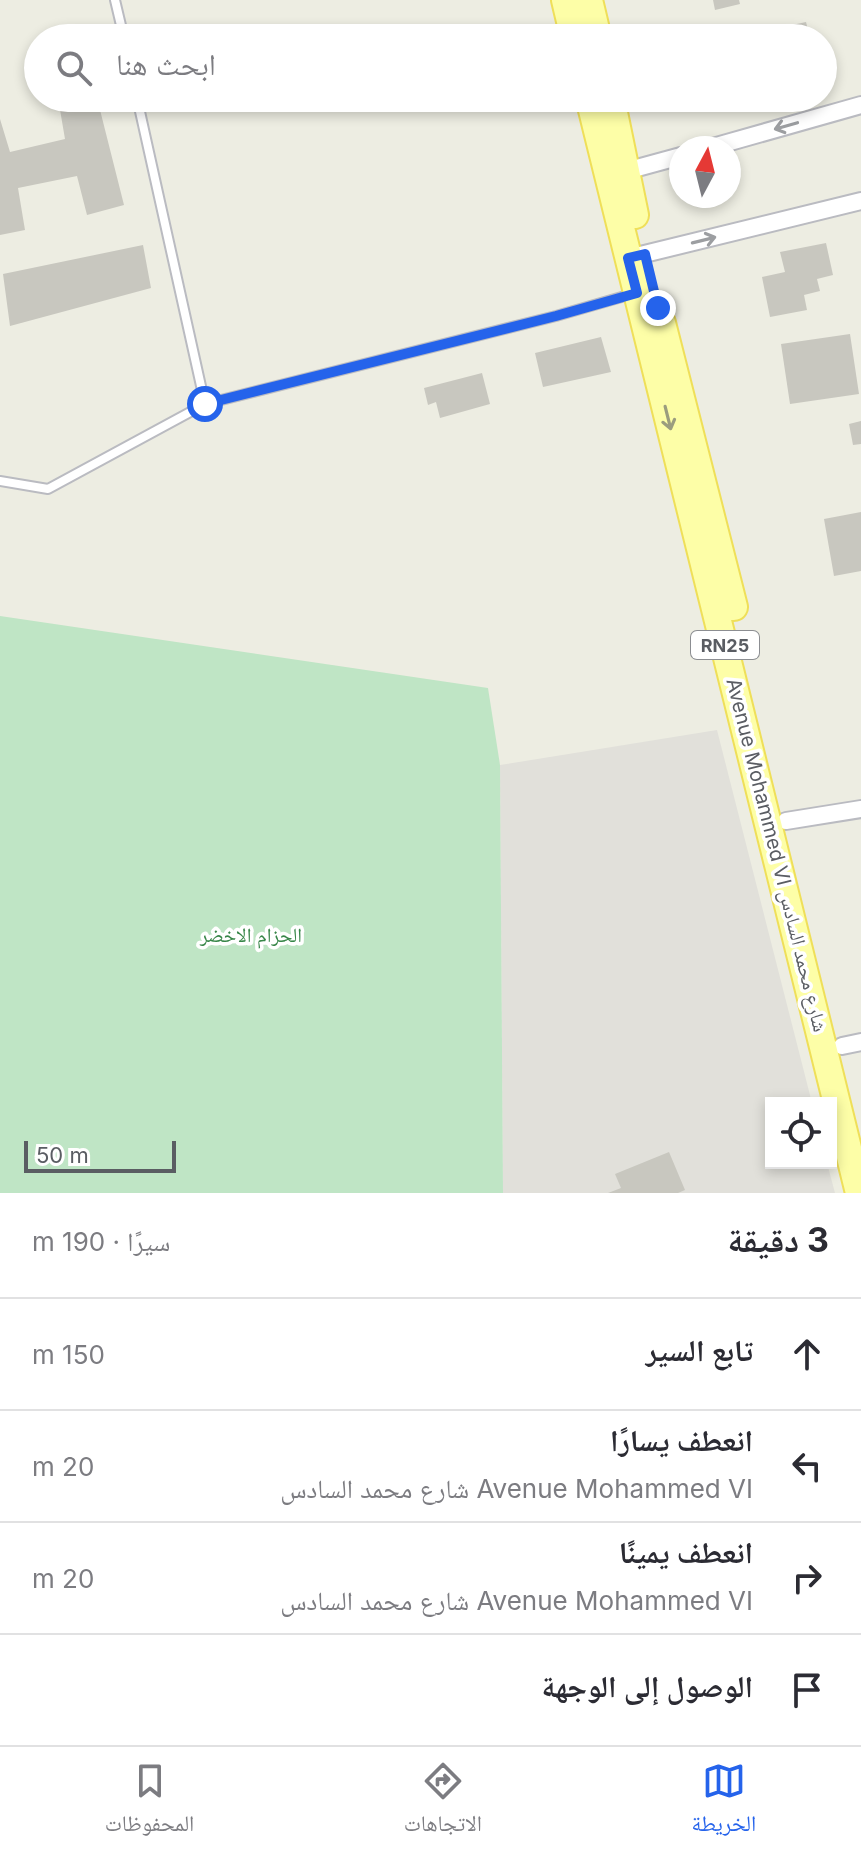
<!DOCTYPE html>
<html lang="ar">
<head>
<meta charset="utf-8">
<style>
  :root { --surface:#fff; --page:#f2f2f3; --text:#2b2b33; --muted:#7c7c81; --line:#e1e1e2; --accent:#2563eb }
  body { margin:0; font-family:Inter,"Noto Naskh Arabic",sans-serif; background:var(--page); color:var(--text); direction:rtl }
  .controls { position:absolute; right:24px; bottom:24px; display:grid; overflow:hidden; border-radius:0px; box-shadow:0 4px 12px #0003 }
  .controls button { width:72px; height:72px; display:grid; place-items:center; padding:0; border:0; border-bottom:2px solid var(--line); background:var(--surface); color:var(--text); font:40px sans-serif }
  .compass { position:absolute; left:669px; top:136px; width:72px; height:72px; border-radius:50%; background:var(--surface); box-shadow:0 4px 12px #0003; rotate:7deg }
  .scale { position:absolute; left:24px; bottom:20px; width:152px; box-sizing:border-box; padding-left:8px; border:4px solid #5a5d63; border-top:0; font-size:22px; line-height:28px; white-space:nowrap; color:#5a5d63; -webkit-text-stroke:6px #fff; paint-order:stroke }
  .stop { position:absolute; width:24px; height:24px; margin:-18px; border:6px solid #2563eb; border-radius:50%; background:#fff }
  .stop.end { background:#2563eb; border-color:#fff; box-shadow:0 2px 8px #0008 }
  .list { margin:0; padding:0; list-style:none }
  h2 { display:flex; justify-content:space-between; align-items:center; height:104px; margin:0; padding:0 32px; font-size:34px }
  h2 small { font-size:26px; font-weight:400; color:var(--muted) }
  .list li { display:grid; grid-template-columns:52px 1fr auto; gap:24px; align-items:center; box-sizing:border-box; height:112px; padding:0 32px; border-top:2px solid var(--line) }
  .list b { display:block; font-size:30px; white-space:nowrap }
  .list p { margin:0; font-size:26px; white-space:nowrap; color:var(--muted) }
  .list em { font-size:26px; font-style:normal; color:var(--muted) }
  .icon { flex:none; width:44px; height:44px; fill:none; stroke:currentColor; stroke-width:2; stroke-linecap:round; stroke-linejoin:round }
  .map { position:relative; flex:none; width:861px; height:1193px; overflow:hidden; direction:ltr }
  .search { position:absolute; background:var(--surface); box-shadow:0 4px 12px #0003; left:24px; right:24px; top:24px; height:88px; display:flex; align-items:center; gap:20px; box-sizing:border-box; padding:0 28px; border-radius:44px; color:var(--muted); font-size:30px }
  .sheet { height:552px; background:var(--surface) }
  nav { display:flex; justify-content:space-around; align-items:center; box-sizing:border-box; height:112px; border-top:2px solid var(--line); background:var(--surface); font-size:22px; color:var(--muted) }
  nav a { display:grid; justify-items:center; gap:4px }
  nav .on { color:var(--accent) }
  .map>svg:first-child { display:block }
</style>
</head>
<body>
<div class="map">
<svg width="861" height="1193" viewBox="0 0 861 1193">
  <rect width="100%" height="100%" fill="#edede2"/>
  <path fill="#e1e0da" d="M 717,730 L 812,1103 L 771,1103 L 771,1163 L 827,1163 L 835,1193 L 503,1193 L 500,765 Z"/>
  <path fill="#bfe5c5" d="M 0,616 L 488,688 L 500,765 L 503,1193 L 0,1193 Z"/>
  <path fill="#c8c7bf" d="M 713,0 L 739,0 L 740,4 L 715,10 Z
    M 806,22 L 810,38 L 737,38 L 737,37 Z
    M 58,98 L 97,98 L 124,205 L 87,215 L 77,176 L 18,188 L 25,230 L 0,235 L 0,119 L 10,152 L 65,139 Z
    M 826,243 L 833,275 L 817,279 L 820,291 L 804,295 L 807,310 L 770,317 L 762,277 L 785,272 L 780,252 Z
    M 143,245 L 151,288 L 10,326 L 3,274 Z
    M 850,334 L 859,394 L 790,404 L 781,344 Z
    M 601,337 L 611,372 L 543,387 L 535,353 Z
    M 482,373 L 490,404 L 440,418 L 436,402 L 428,405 L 424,388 Z
    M 861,421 L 861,444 L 853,445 L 849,424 Z
    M 861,512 L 861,571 L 834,576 L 824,519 Z
    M 669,1152 L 685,1190 L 678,1193 L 608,1193 L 621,1188 L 615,1174 Z"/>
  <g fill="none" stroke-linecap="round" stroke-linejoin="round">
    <defs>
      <path id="lane" d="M 115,0 L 124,38
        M 137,98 L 205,404
        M 0,481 L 48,489 L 205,404 L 556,316 L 632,294"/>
      <path id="street" d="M 709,148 L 861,105
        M 626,171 L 681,156
        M 628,258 L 861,201
        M 786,821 L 861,809
        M 842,1046 L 861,1042"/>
      <path id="primary" d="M 565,0 L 574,38
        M 589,0 L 598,38
        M 589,98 L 859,1193
        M 611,98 L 635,215
        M 662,323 L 734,607"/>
    </defs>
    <use href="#lane" stroke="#babbc1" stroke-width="12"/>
    <use href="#street" stroke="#babbc1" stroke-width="20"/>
    <use href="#primary" stroke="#efdf59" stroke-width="30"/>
    <use href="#lane" stroke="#fff" stroke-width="8"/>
    <use href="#street" stroke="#fff" stroke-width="16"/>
    <use href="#primary" stroke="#fdfea7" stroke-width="26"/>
  </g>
  <defs><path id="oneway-shaft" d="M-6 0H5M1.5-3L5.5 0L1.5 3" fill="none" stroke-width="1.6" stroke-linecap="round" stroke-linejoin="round" transform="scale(2)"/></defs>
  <g stroke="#9c9ea1">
    <use href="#oneway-shaft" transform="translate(786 126) rotate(164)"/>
    <use href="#oneway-shaft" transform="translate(704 240) rotate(-14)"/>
  </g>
  <use stroke="#9b9d7e" href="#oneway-shaft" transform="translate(668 418) rotate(76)"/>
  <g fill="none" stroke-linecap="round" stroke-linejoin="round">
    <path stroke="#2563eb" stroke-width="10" d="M 205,404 L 556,316 L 637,293 L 628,258 L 645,254 L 658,308"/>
  </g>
  <g text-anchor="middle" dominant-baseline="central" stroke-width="7" stroke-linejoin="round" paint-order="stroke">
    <rect fill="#fff" stroke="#8c8e92" stroke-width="2" x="691" y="631" width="68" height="28" rx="6"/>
    <g font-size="18" font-weight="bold" fill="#5a5d63">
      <text x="725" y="645">RN25</text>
    </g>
    <g font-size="20" fill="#5a5d63" stroke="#fff">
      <text transform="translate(777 855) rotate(76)">Avenue Mohammed VI شارع محمد السادس</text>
    </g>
    <g font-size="20" fill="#378648" stroke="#fff">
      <text x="251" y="935">الحزام الاخضر</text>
    </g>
  </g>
</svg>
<div class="controls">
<button><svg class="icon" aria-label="locate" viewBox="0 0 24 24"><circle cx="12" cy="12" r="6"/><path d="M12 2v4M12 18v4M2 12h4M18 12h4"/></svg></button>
</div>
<svg class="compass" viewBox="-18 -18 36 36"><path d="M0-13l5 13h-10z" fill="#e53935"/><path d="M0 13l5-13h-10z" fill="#7c7c81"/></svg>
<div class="scale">50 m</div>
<div class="stop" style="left:205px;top:404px"></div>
<div class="stop end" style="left:658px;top:308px"></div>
<div class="search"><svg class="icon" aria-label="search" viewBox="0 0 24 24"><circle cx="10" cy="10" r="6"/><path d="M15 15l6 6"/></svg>ابحث هنا</div>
</div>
<section class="sheet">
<h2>3 دقيقة<small>سيرًا · 190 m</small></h2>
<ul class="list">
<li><svg class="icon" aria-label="ahead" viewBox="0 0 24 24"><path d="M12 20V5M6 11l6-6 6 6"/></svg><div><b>تابع السير</b></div><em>150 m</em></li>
<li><svg class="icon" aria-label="left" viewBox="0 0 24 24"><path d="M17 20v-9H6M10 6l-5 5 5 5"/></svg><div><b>انعطف يسارًا</b><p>Avenue Mohammed VI شارع محمد السادس</p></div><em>20 m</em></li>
<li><svg class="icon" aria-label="right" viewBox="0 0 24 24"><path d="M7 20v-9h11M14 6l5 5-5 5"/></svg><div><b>انعطف يمينًا</b><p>Avenue Mohammed VI شارع محمد السادس</p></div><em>20 m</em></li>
<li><svg class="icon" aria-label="arrive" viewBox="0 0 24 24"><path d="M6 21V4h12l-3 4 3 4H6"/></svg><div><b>الوصول إلى الوجهة</b></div></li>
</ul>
</section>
<nav>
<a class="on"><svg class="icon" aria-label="map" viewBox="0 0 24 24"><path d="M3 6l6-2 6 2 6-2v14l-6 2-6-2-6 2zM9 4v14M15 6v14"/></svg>الخريطة</a>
<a><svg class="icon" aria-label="directions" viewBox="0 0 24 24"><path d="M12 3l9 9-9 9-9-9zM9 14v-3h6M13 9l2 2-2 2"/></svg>الاتجاهات</a>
<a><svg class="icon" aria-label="saved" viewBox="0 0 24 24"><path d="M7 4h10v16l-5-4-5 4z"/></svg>المحفوظات</a>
</nav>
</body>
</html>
